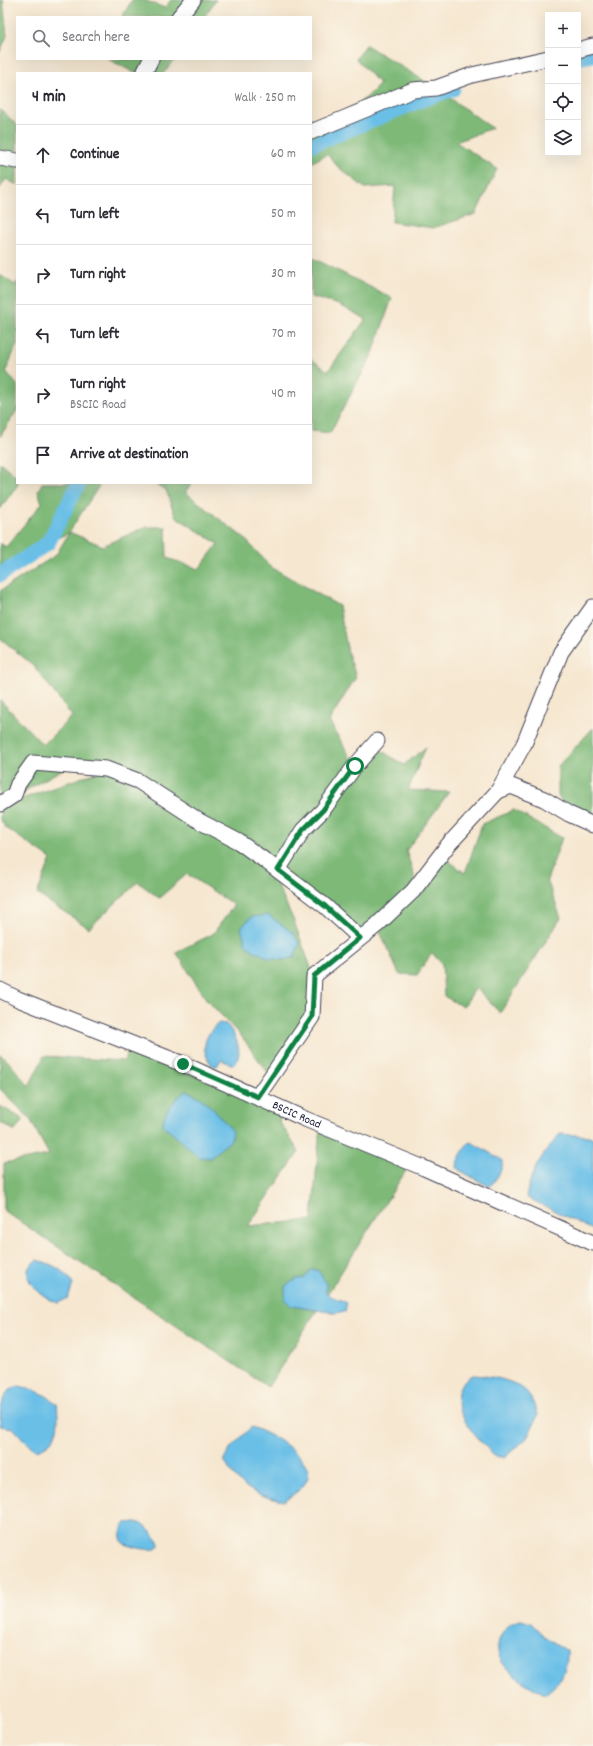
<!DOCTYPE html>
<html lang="en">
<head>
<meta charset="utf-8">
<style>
  :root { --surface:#fff; --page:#f7f7f7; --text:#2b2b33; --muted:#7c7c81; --line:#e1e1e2 }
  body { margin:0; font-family:Dekko,sans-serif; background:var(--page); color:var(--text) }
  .controls { position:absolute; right:12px; top:12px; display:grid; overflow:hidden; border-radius:0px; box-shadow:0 4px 16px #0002 }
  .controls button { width:36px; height:36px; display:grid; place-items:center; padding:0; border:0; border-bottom:1px solid var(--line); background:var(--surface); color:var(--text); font:20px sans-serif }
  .stop { position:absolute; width:12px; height:12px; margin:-9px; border:3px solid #0b8043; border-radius:50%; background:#fff }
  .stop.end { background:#0b8043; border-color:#fff; box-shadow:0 1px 4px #0008 }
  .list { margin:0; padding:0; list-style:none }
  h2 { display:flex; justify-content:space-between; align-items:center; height:52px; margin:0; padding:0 16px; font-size:17px }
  h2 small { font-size:13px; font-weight:400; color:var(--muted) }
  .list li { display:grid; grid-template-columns:26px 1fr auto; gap:12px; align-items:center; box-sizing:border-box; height:60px; padding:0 16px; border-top:1px solid var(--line) }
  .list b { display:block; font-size:15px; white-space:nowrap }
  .list p { margin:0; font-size:13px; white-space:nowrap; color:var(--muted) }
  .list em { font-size:13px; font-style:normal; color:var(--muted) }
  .icon { flex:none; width:22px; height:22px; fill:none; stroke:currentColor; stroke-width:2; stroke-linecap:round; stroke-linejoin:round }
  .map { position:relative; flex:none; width:593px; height:1746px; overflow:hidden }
  .search { position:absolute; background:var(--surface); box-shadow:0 4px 16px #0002; left:16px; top:16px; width:296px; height:44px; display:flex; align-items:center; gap:10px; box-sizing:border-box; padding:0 14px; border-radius:0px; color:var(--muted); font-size:15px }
  .panel { position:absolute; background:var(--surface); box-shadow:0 4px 16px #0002; left:16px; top:72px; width:296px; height:412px; border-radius:0px }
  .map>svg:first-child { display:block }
</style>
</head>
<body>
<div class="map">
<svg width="593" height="1746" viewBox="0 0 593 1746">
  <rect width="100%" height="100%" fill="#fbf7ec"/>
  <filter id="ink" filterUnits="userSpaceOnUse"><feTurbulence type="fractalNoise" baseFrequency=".025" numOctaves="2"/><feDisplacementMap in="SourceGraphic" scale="8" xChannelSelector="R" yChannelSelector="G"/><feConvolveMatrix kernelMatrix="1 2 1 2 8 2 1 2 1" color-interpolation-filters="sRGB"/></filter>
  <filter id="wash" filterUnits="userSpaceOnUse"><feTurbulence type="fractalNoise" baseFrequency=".012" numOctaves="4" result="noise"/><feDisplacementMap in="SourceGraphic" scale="16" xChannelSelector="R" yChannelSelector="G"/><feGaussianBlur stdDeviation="0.9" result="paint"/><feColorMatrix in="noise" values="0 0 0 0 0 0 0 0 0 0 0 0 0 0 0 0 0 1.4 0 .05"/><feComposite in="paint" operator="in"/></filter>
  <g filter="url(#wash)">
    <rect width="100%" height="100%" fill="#f6e7d0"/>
    <path fill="#7eb978" stroke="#506e5a" d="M 0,0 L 3,0 L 7,36 L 0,52 Z
      M 132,0 L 144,0 L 165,8 L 171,0 L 216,0 L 204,17 L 122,17 Z
      M 366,45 L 436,88 L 492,128 L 456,142 L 497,169 L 476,214 L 433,228 L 392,222 L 395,186 L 365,188 L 338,167 L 327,154 L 311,163 L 311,118 L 324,124 L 366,98 L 380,84 L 356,59 Z
      M 108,59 L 174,59 L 164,73 L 135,73 Z
      M 0,109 L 17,125 L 17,185 L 6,179 L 0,188 Z
      M 311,257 L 392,298 L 373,353 L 330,433 L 311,431 L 311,359 L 328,371 L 366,319 L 339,305 L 311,297 Z
      M 0,275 L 15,285 L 17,282 L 17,344 L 6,371 L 17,385 L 17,410 L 0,437 Z
      M 0,462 L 17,477 L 17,483 L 19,483 L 0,509 Z
      M 42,483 L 79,483 L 52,536 L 85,483 L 101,483 L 69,532 L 103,546 L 145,527 L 166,527 L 167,558 L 199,569 L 218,544 L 175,516 L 166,490 L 153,483 L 192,483 L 185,492 L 244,538 L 271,567 L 339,606 L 348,653 L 356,677 L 329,721 L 355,765 L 379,749 L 404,765 L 426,747 L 408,790 L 449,792 L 406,851 L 414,875 L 414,884 L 441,855 L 465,873 L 482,824 L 514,810 L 562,838 L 547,880 L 561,918 L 500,1013 L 476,988 L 463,1007 L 444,996 L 442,964 L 432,953 L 417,975 L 399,974 L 377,925 L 360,938 L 267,863 L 293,919 L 314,976 L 312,1017 L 268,1073 L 242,1037 L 206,999 L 176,952 L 213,934 L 234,905 L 187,874 L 159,898 L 138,882 L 89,928 L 37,894 L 51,859 L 6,828 L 0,819 L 0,807 L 105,769 L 70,765 L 0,805 L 0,700 L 43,745 L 72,716 L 34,666 L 0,638 L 0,591 L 56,555 L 69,533 L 48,543 L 0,575 L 0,543 L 6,547 L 42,503 L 38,491 Z
      M 593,728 L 593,825 L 569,814 L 558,795 L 558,766 Z
      M 130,1049 L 284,1112 L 279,1121 L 299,1152 L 248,1226 L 312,1220 L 320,1128 L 407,1169 L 268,1387 L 4,1211 L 4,1163 L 49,1155 L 30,1119 L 0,1089 L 0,1055 L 6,1059 L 29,1086 L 44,1056 L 124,1061 Z
      M 0,1106 L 23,1119 L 15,1131 L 0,1122 Z"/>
    <path fill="#6abfe7" stroke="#467091" d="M 268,915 L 292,932 L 300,944 L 294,957 L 284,960 L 269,958 L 254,951 L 246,944 L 241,928 L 251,917 Z
      M 219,1023 L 226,1024 C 235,1033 245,1054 234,1064 L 231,1064 L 221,1060 L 217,1066 L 213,1066 C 199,1051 204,1035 219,1023 Z
      M 187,1091 C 206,1098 219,1116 232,1130 L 231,1140 L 210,1158 L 199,1157 L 164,1126 C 159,1116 178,1095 187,1091 Z
      M 560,1134 L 589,1136 L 593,1138 L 593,1230 L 526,1197 C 532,1168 541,1157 560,1134 Z
      M 471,1142 L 502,1160 C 505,1168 495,1180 490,1187 L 459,1170 L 457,1167 L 458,1160 L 468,1143 Z
      M 37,1260 C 50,1263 67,1271 73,1284 L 68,1298 L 58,1303 C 43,1298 12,1275 37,1260 Z
      M 311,1270 L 318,1270 L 326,1283 L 326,1293 C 332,1298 340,1299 347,1303 L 345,1311 L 336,1313 L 291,1306 L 285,1300 L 285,1286 L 297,1279 L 305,1278 Z
      M 473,1375 C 489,1376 519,1380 529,1395 C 533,1400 535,1409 538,1415 L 527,1438 L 505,1457 C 502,1457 496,1457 493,1455 C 490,1453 488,1448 485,1446 C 467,1429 440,1391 473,1375 Z
      M 19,1386 C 34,1389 46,1394 57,1404 C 59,1423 60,1444 36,1450 L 28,1444 L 13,1428 L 0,1426 C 0,1410 0,1391 19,1386 Z
      M 251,1427 C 267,1431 313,1457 308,1477 C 305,1488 292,1495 284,1501 C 255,1496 237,1486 224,1460 L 231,1448 Z
      M 136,1522 C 143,1524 146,1527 151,1532 C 176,1558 136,1549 123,1543 C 119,1536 121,1530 125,1523 Z
      M 521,1620 L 531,1623 L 544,1636 L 567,1651 C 568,1671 560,1683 545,1694 C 523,1683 485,1662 502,1634 C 507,1626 511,1622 521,1620 Z"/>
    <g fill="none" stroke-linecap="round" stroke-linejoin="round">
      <path stroke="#6abfe7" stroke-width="15" d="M 578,58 L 593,55
        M 311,145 L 419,101 L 453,89
        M 0,575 L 48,543 L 79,483"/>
    </g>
  </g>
  <g filter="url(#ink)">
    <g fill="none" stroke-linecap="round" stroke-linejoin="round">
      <defs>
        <g id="minor">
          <path d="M 179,17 L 193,0"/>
          <path d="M 578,50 L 593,46"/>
          <path d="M 144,73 L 151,59"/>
          <path d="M 311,132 L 413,90 L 436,88 L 472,75 L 548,58"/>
          <path d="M 0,158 L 17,161"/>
          <path d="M 498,791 L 524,744 L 561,652 L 593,607"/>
          <path d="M 0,804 L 14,795 L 18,784 L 33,763 L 106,769 L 138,781 L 201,822 L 239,842 L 267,862 L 325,906 L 360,938"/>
          <path d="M 278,870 L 303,830 L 323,810 L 355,766 L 377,741"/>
          <path id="s1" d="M 0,990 L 18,999 L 183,1064 L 305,1119 L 424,1168 L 593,1243"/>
          <path d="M 257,1097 L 312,1017 L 314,976 L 377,925 L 413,891 L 449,844 L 498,791 L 511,786 L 544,799 L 569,814 L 593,825"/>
        </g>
      </defs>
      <use href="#minor" stroke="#424051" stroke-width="17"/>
      <use href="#minor" stroke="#fff" stroke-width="15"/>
    </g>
  </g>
  <g fill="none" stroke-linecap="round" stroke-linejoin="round" filter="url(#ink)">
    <path stroke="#0b8043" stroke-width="5" d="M 183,1064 L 258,1097 L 312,1017 L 314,976 L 360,938 L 325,906 L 278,870 L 303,830 L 323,810 L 355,766"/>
  </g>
  <g text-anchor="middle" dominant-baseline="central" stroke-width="3" stroke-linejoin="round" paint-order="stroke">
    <g font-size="12" fill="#22223b" stroke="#fbf7ec">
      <text stroke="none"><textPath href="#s1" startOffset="322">BSCIC Road</textPath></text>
    </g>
  </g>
</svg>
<div class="controls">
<button>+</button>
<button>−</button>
<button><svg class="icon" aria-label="locate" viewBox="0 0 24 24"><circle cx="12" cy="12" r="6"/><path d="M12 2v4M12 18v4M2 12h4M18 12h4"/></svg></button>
<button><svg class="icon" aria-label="layers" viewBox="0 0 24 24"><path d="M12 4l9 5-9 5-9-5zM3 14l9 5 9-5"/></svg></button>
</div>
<div class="stop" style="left:355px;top:766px"></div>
<div class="stop end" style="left:183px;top:1064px"></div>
<div class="search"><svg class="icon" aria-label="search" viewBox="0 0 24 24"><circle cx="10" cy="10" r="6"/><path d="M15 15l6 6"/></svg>Search here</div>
<section class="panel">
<h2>4 min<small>Walk · 250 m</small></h2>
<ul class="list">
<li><svg class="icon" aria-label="ahead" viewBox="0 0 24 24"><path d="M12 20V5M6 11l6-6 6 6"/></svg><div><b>Continue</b></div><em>60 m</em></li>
<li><svg class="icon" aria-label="left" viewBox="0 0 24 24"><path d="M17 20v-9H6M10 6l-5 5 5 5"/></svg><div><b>Turn left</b></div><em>50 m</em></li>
<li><svg class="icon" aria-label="right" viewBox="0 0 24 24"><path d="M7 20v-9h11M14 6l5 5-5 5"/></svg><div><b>Turn right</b></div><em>30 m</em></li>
<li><svg class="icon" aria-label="left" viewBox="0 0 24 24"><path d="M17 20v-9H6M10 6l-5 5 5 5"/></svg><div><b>Turn left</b></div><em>70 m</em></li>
<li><svg class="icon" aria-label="right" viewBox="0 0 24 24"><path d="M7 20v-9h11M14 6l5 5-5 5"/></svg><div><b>Turn right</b><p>BSCIC Road</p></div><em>40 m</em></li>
<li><svg class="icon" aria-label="arrive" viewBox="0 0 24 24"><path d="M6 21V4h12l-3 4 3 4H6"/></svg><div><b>Arrive at destination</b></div></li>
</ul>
</section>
</div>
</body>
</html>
